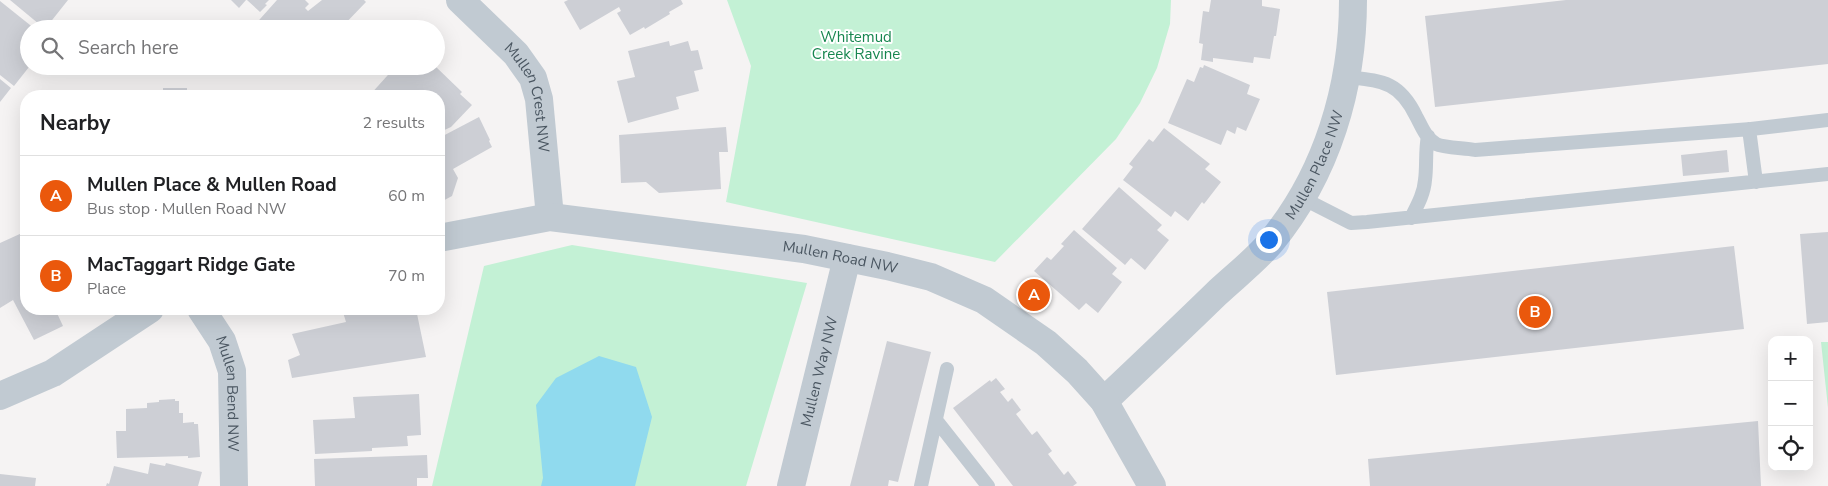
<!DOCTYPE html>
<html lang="en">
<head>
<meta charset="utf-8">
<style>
  :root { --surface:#fff; --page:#f6f6f6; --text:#202124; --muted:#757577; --line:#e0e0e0; --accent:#ea580c }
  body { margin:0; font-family:"Nunito Sans",sans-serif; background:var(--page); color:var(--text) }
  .controls { position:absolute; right:15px; bottom:15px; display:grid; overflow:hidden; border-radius:10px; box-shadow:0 5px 20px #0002 }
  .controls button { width:45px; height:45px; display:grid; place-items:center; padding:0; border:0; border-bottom:1px solid var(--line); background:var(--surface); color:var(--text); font:25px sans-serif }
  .you { position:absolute; left:1268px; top:239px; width:18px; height:18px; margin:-12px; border:4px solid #fff; border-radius:50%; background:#1a73e8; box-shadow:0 0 0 8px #1a73e833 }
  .badge { display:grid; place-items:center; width:32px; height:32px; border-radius:50%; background:var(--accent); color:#fff; font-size:16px; font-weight:700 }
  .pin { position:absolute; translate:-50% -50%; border:2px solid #fff; box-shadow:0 1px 5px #0006 }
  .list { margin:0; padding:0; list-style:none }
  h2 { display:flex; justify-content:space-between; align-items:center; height:65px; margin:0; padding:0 20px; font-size:21px }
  h2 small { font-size:16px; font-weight:400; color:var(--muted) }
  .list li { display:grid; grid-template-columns:32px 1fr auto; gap:15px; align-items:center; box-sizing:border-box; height:80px; padding:0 20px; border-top:1px solid var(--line) }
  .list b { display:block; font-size:19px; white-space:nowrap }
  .list p { margin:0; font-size:16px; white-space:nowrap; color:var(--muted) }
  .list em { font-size:16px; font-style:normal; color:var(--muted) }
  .icon { flex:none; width:28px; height:28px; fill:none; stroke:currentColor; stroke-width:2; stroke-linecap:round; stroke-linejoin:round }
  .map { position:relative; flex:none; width:1828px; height:486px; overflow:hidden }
  .search { position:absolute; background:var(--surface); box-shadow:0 5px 20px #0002; left:20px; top:20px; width:425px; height:55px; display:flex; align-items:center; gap:12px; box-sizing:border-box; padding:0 18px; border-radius:28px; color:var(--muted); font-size:19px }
  .panel { position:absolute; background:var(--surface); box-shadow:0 5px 20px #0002; left:20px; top:90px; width:425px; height:225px; border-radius:20px }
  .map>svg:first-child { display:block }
</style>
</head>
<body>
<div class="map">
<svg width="1828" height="486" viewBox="0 0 1828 486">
  <rect width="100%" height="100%" fill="#f5f3f3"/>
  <path fill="#c3f1d5" d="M 727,0 L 1171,0 L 1170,24 L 1157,68 L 1140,103 L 1116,139 L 995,262 L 726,202 L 751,66 Z
    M 572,245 L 807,283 L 746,486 L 432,486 L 484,266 Z
    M 1821,342 L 1828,342 L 1828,408 Z"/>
  <path fill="#90daee" d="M 599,356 L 636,367 L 652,417 L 635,486 L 541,486 L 543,478 L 536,405 L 556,378 Z"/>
  <path fill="#cdcfd5" d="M 10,0 L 68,0 L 45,29 Z
    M 231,0 L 246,0 L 239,8 Z
    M 247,0 L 269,0 L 265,4 L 267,5 L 260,12 Z
    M 277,0 L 305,0 L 309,4 L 305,8 L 308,11 L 322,0 L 364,0 L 366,2 L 340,29 L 251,29 Z
    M 568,0 L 681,0 L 683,4 L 669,12 L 670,14 L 645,29 L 644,27 L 630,35 L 617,13 L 621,11 L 619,7 L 580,30 L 564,2 Z
    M 1211,0 L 1262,0 L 1262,6 L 1280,9 L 1276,36 L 1274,36 L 1270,59 L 1254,57 L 1253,63 L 1213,58 L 1213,62 L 1201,60 L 1203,44 L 1199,43 L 1203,11 L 1209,12 Z
    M 1566,0 L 1828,0 L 1828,64 L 1435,107 L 1425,16 Z
    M 0,1 L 35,29 L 29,29 L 29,67 L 14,86 L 0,75 Z
    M 669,41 L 670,46 L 688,41 L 691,51 L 698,50 L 703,69 L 694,71 L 699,91 L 676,97 L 679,109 L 628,123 L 617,81 L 635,77 L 628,51 Z
    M 1204,65 L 1250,85 L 1247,94 L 1260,99 L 1246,131 L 1237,127 L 1235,134 L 1227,130 L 1221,145 L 1168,123 L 1187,79 L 1194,82 L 1200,67 L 1203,68 Z
    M 288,66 L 301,66 L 295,73 Z
    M 396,66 L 435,66 L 462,92 L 460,94 L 472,105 L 451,127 L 440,132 L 439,96 L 369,96 Z
    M 0,79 L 11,88 L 0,102 Z
    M 163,88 L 187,88 L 187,96 L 136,96 L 136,91 L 163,91 Z
    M 479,117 L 490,140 L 489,141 L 492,147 L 453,169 L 458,178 L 452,196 L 439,203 L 439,138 Z
    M 726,127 L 728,152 L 719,152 L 721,189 L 659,193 L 646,182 L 621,183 L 619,135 Z
    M 1164,128 L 1210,164 L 1205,169 L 1221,182 L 1204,204 L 1202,202 L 1188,221 L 1175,211 L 1171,217 L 1123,180 L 1133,167 L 1129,164 L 1149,139 L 1153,142 Z
    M 1727,150 L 1729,172 L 1683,176 L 1681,155 Z
    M 1119,187 L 1162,225 L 1157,230 L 1169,240 L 1145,270 L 1131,258 L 1125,265 L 1082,229 Z
    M 1074,230 L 1117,268 L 1112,274 L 1122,282 L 1098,313 L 1086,303 L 1079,310 L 1034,271 L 1047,257 L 1051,260 L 1064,246 L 1061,244 Z
    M 1828,232 L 1828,322 L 1807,324 L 1800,234 Z
    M 22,233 L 26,242 L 26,309 L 55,309 L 63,326 L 34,340 L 13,300 L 0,308 L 0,243 Z
    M 1734,246 L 1744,329 L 1336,375 L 1327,292 Z
    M 342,309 L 416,309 L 426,357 L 292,378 L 288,360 L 300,355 L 292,334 L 346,322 Z
    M 887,341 L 931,352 L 898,482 L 889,480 L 888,486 L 850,486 Z
    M 996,378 L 1005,389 L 1000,392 L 1008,402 L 1012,398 L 1021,410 L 1016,414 L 1032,435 L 1037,431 L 1052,451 L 1048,454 L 1064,475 L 1068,471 L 1077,483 L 1073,486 L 1013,486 L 953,408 L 990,380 L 991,382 Z
    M 419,394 L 421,435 L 407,436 L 408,446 L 372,448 L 372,451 L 315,454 L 313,420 L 355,418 L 353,397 Z
    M 175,399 L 175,401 L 179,401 L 179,413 L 183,413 L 183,423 L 194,422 L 194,424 L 198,424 L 200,457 L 188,458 L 188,456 L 117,458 L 116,431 L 126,431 L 126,409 L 147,408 L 147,403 L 159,402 L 159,400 Z
    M 1758,421 L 1761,486 L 1370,486 L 1368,459 Z
    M 427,455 L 428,478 L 417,478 L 417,486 L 315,486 L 314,459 Z
    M 150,463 L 165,466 L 166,463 L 202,472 L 198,486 L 106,486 L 107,483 L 109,484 L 114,466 L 148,474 Z
    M 0,474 L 36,478 L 35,486 L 0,486 Z"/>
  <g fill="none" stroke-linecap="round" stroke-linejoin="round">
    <path stroke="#c1cad2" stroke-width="14" d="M 1347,77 C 1382,81 1399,81 1416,116 C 1422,127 1425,137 1436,144 C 1444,148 1465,148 1475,150 L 1751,129 L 1828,120
      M 1749,129 L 1756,182
      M 1302,198 L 1351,223 L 1367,222 L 1828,174
      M 1411,218 C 1417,206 1424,194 1425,180 C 1427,166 1425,151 1428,136
      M 936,420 L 988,486
      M 921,486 L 947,369"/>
    <g stroke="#c1cad2" stroke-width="28">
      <path id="s1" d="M 460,0 L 516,54 L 533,78 L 539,99 L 550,217"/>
      <path id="s2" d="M 201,309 L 222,341 L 232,371 L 234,486"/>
      <path id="s3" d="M 1104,401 C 1141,366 1179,330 1216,294 C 1234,277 1255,261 1271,242 C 1327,174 1353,87 1353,0"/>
    </g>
    <g stroke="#c1cad2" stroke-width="28">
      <path id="s4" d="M 439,238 L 550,217 L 804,249 L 887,266 L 931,277 L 984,300 L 1046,343 L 1077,371 L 1104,401 L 1152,486"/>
      <path d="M 0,396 L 53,373 L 150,309"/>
      <path id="s5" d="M 791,486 L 847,258"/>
    </g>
  </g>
  <g text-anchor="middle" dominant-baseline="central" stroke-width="4" stroke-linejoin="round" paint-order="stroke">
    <g font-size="15" fill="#17864f" stroke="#fff">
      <text x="856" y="37">Whitemud<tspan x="856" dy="17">Creek Ravine</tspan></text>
    </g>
    <g font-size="15" fill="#4a5661" stroke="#fff">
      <text stroke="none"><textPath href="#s1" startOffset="124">Mullen Crest NW</textPath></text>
      <text stroke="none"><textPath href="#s3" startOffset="320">Mullen Place NW</textPath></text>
      <text stroke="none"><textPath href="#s4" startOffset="406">Mullen Road NW</textPath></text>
      <text stroke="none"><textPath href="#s5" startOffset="118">Mullen Way NW</textPath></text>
      <text stroke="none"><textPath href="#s2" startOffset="92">Mullen Bend NW</textPath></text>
    </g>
  </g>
</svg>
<div class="controls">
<button>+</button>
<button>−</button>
<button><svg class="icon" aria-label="locate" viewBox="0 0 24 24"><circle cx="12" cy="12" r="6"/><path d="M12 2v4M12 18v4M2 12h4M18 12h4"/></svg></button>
</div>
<div class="you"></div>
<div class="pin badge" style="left:1034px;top:295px">A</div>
<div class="pin badge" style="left:1535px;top:312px">B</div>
<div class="search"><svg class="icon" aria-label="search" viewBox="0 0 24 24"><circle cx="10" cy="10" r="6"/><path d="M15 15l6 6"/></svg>Search here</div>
<section class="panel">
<h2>Nearby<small>2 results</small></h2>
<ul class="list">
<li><span class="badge">A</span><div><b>Mullen Place &amp; Mullen Road</b><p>Bus stop · Mullen Road NW</p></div><em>60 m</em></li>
<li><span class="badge">B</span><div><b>MacTaggart Ridge Gate</b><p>Place</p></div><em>70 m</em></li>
</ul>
</section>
</div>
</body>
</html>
